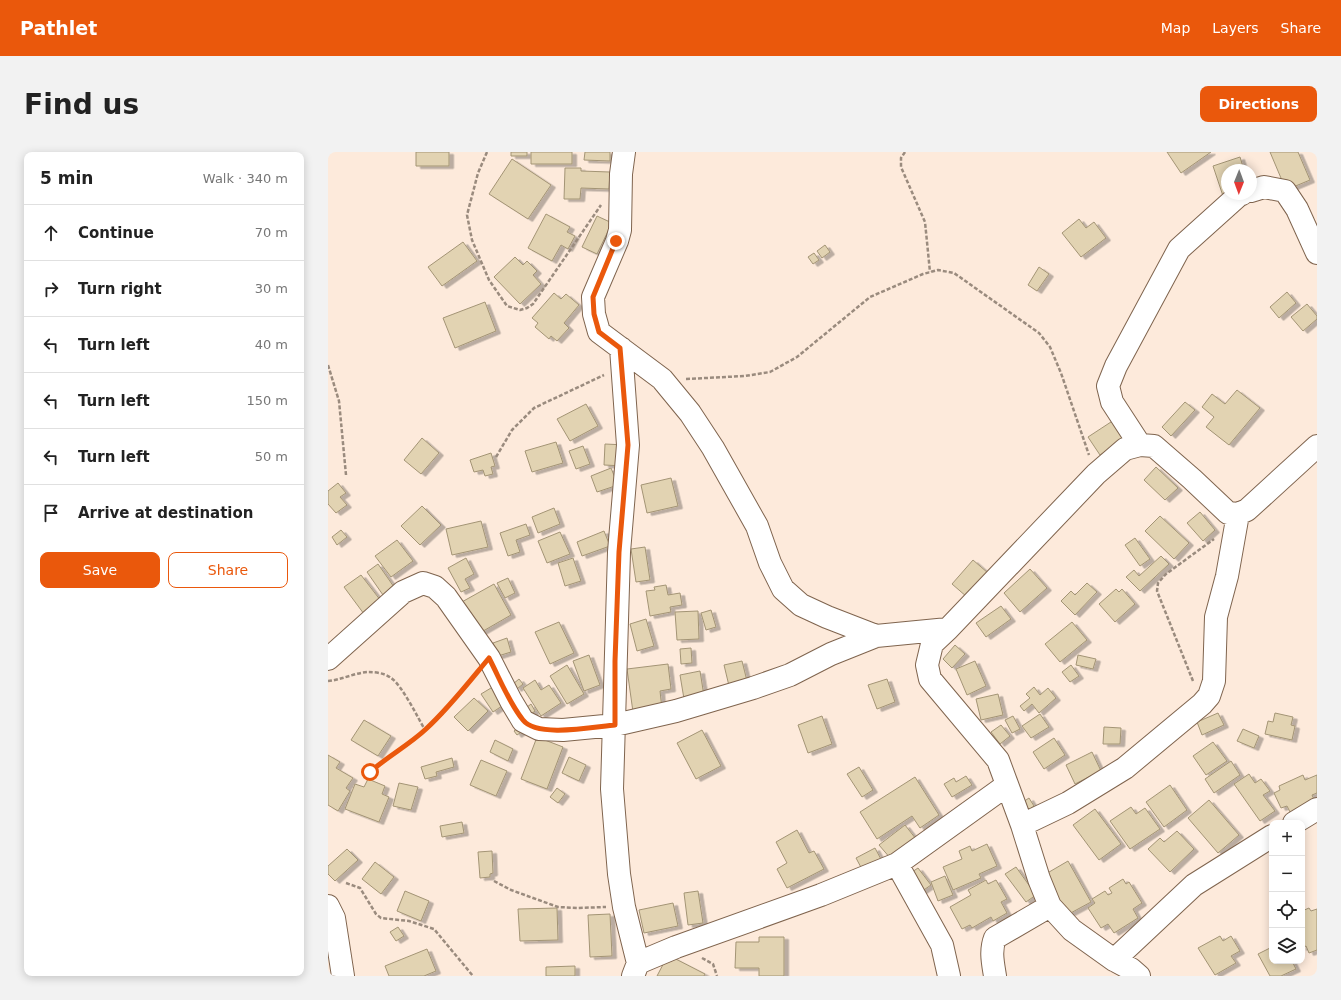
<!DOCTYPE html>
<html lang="en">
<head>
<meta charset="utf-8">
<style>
  :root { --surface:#fff; --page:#f2f2f2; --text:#222; --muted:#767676; --line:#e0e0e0; --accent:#ea580c }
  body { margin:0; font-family:"DejaVu Sans",sans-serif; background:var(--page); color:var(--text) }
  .controls { position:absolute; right:12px; bottom:12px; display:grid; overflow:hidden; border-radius:8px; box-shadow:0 2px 10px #0003 }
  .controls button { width:36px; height:36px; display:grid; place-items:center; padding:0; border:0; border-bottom:1px solid var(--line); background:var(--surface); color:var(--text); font:20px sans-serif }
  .compass { position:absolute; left:893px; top:12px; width:36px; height:36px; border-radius:50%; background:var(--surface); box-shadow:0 2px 10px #0003; rotate:181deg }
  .stop { position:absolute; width:12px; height:12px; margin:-9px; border:3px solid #ea580c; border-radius:50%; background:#fff }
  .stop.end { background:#ea580c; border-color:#fff; box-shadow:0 1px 4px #0008 }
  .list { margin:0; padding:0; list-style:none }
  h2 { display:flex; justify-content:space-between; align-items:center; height:52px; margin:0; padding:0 16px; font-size:17px }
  h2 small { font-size:13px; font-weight:400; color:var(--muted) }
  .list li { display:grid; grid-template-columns:26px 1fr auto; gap:12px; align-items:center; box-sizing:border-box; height:56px; padding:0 16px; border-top:1px solid var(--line) }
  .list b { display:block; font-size:15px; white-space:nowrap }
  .list em { font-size:13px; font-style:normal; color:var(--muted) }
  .actions { display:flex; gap:8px; padding:12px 16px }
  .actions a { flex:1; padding:9px 0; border:1px solid var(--accent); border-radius:8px; text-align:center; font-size:14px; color:var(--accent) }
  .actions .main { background:var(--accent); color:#fff }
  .icon { flex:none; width:22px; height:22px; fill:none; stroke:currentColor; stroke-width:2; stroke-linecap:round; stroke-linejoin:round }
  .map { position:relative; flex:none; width:989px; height:824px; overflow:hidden; border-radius:8px }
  header { display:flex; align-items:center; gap:24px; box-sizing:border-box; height:56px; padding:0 20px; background:var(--accent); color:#fff }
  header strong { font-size:19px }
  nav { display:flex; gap:22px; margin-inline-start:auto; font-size:14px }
  .intro { display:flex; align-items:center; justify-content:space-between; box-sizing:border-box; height:96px; padding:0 24px }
  h1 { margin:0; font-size:28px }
  .button { padding:10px 18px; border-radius:8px; background:var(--accent); color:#fff; font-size:14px; font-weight:700 }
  main { display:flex; gap:24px; padding:0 24px }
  aside { flex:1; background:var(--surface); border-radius:8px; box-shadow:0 2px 10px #0003 }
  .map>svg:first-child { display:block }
</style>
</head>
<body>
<header>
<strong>Pathlet</strong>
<nav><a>Map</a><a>Layers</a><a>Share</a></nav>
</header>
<div class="intro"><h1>Find us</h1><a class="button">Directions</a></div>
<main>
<aside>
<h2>5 min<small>Walk · 340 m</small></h2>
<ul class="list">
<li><svg class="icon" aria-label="ahead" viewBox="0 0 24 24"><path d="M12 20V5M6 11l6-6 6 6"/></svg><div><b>Continue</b></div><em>70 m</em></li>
<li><svg class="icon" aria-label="right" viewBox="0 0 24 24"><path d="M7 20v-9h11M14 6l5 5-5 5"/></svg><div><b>Turn right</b></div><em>30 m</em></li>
<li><svg class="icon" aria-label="left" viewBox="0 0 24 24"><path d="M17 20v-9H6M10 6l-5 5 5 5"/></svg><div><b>Turn left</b></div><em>40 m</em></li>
<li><svg class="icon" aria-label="left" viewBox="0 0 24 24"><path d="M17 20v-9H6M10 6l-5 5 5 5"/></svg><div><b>Turn left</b></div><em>150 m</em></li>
<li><svg class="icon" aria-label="left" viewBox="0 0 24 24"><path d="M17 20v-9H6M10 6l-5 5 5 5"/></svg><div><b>Turn left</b></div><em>50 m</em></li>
<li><svg class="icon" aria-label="arrive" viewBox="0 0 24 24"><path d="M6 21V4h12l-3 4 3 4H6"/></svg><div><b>Arrive at destination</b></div></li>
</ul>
<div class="actions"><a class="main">Save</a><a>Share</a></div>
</aside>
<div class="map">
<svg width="989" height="824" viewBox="0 0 989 824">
  <defs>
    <filter id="shadow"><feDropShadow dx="4.5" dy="2.5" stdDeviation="0" flood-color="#0004"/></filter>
  </defs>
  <rect width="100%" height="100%" fill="#fdeadb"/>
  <path fill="#e2d3b2" stroke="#a39475" filter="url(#shadow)" d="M 88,0 L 121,0 L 121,14 L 88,14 Z
    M 183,0 L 199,0 L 199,4 L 183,4 Z
    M 203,0 L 244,0 L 244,12 L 203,12 Z
    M 257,0 L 282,0 L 282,9 L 256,8 Z
    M 839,0 L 883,0 L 853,21 Z
    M 942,0 L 970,0 L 982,28 L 958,38 Z
    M 912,5 L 916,18 L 899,18 L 899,42 L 896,47 L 885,14 Z
    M 184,7 L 223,33 L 200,67 L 161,42 Z
    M 237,16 L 253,16 L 253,19 L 282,20 L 281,37 L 253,36 L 252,47 L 236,47 Z
    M 218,62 L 242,75 L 239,80 L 247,84 L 240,97 L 233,93 L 224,109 L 200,96 Z
    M 269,64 L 284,71 L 269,102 L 254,95 Z
    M 751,67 L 758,76 L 766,70 L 778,86 L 753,105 L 734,81 Z
    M 135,90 L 149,109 L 114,134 L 100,115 Z
    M 497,93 L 502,100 L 494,106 L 489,99 Z
    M 486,101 L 491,108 L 485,112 L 480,105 Z
    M 187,105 L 195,113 L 199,109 L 209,119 L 205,123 L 213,132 L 192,152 L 166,125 Z
    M 711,115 L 721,122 L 709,139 L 700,133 Z
    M 959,140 L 968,151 L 951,166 L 942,155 Z
    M 226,141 L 233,147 L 238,142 L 251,153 L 236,171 L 241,176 L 229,189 L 223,184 L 221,187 L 207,175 L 210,171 L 204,166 Z
    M 157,150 L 168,179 L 127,196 L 115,166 Z
    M 979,152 L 989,164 L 989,167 L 975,179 L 963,165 Z
    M 909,238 L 932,256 L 901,293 L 878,275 L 886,265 L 874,255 L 884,242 L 897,252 Z
    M 857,250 L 867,258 L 843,284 L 834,275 Z
    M 258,252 L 270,274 L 242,289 L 229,267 Z
    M 786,268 L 798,286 L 772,303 L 760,285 Z
    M 94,286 L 111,301 L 93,322 L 76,308 Z
    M 228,290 L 235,311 L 204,320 L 197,299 Z
    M 277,292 L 298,293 L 296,314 L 276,313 Z
    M 255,294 L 262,312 L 248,317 L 241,299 Z
    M 163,301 L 167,314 L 163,315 L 165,322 L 157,324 L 155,318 L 146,320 L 142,308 Z
    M 828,315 L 850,336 L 837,348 L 816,328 Z
    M 283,316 L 290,333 L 269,340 L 263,324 Z
    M 343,326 L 350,354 L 319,361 L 313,333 Z
    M 10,331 L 18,341 L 12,345 L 19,353 L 8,361 L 0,352 L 0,339 Z
    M 94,354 L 113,373 L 92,393 L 73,374 Z
    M 226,356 L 232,372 L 210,381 L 204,365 Z
    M 872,360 L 887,378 L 875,389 L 859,371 Z
    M 832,364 L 861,391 L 846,407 L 817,379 Z
    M 153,369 L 160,395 L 124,403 L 118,377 Z
    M 198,372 L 202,383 L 188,388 L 192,400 L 180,404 L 172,381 Z
    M 13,378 L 19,385 L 9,393 L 4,385 Z
    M 276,379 L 282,394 L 254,404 L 249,390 Z
    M 232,380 L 242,402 L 219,411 L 210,389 Z
    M 807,386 L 822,407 L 812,414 L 797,393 Z
    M 69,388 L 85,409 L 63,425 L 47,404 Z
    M 317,395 L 322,428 L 308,430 L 303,397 Z
    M 833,404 L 841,412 L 812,439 L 798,425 L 806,418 L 811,424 Z
    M 138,406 L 146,422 L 137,427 L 142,436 L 133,440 L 120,416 Z
    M 245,406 L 253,429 L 237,434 L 230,411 Z
    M 645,408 L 660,421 L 639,445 L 624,432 Z
    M 50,412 L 66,435 L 55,443 L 39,420 Z
    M 702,417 L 719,436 L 692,460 L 676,441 Z
    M 33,423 L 53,449 L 36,462 L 16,435 Z
    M 180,426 L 187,441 L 177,446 L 169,431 Z
    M 759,431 L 769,440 L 747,463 L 733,449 L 743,439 L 747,443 Z
    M 166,432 L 183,463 L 150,482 L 132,451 Z
    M 338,433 L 340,443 L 352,441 L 354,453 L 342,455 L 343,460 L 322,464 L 318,439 L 327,438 L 326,435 Z
    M 788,437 L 791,440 L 794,437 L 807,452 L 787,470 L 771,452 Z
    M 673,454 L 683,467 L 658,485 L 648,471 Z
    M 383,458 L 388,475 L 378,478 L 373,461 Z
    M 370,459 L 371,487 L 349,488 L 347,460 Z
    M 318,467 L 326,494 L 309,499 L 302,472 Z
    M 231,470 L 246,501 L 222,512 L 207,480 Z
    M 744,470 L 759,488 L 732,510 L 717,492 Z
    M 179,486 L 183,500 L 170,504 L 165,491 Z
    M 627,493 L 637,502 L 624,516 L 615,507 Z
    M 363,496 L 364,511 L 353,512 L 352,497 Z
    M 261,503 L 272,533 L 256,539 L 245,509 Z
    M 750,503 L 768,507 L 765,517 L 748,513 Z
    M 414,509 L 420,533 L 402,538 L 396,513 Z
    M 647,509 L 658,534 L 639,543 L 628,517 Z
    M 340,512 L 343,537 L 332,539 L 334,557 L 305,560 L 299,517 Z
    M 239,513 L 256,542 L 239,552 L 222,524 Z
    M 743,513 L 751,524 L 742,530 L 734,520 Z
    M 372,519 L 376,544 L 356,547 L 352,523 Z
    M 191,527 L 195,532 L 189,537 L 185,532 Z
    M 559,527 L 567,550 L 549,557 L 540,533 Z
    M 207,528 L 213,538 L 221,533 L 233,551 L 213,564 L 195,536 Z
    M 168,533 L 180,550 L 165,560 L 153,542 Z
    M 706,535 L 712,543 L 720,536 L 728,546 L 711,561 L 704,552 L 696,559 L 692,554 L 702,546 L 698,542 Z
    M 670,542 L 675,563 L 653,568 L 648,547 Z
    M 146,546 L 160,559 L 140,579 L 126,565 Z
    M 203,552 L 207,559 L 199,565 L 194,559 Z
    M 890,561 L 896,573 L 874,583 L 869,570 Z
    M 947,561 L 965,565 L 963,573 L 967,574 L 964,588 L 937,582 L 940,569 L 945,570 Z
    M 712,562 L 721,575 L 703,586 L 694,574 Z
    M 494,564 L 504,592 L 480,601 L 470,573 Z
    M 685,564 L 692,577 L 684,581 L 677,568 Z
    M 36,568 L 63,584 L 50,604 L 23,588 Z
    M 673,573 L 682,584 L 672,592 L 663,580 Z
    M 192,574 L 195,579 L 189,583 L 186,579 Z
    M 776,575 L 793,576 L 792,592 L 775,592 Z
    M 915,577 L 931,584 L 926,596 L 909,589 Z
    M 374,578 L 393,614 L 368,627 L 349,591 Z
    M 209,585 L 235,595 L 219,637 L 193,627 Z
    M 726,586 L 737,603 L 716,617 L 705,600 Z
    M 167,588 L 185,597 L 180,609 L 162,600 Z
    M 885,590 L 899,609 L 878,623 L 865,604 Z
    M 764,600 L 773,619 L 747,632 L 738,613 Z
    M 0,603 L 12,610 L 8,616 L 25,626 L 18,636 L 22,639 L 10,659 L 0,653 Z
    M 241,605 L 258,613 L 251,629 L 234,621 Z
    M 124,606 L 126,615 L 108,620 L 109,624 L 97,627 L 93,615 Z
    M 153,608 L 179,619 L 168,644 L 142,633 Z
    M 903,609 L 912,623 L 886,641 L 877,627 Z
    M 531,615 L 545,638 L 534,645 L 519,622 Z
    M 921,622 L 927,631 L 933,627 L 942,639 L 935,643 L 947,659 L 932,669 L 906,632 Z
    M 975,623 L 977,628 L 989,623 L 989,641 L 984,643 L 989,654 L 965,666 L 959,654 L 953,656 L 946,641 L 952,638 L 951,634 Z
    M 638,624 L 644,633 L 624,645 L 616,632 L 626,626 L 628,630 Z
    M 587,625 L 611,663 L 592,676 L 584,664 L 549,687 L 532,660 Z
    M 40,627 L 57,634 L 54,642 L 61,645 L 51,670 L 17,657 L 27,632 L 36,635 Z
    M 71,631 L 90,635 L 83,658 L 65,654 Z
    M 842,633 L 859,658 L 836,675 L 818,650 Z
    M 229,636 L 237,642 L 230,651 L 222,645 Z
    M 701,646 L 706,654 L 695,662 L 689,654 Z
    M 881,648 L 911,683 L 890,701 L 860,666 Z
    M 803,655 L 808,662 L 817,656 L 832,677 L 802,697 L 782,669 Z
    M 767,657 L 793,692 L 771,708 L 745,673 Z
    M 134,670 L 136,681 L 114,685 L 112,674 Z
    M 577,673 L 588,687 L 563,707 L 551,693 Z
    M 469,678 L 481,701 L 486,699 L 496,717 L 459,736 L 449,717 L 459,711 L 448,690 Z
    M 849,679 L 866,697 L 842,720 L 820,697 L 832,686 L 836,690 Z
    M 659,692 L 669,714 L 651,722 L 653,726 L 625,738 L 615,715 L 634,707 L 631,699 L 642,694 L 644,699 Z
    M 547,696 L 555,711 L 536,721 L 528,706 Z
    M 19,697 L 30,708 L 7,729 L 0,722 L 0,714 Z
    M 164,699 L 165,721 L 162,722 L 162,725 L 152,726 L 150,700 Z
    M 740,709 L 763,750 L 739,763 L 716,723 Z
    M 47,710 L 66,725 L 53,742 L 34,727 Z
    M 688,715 L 708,743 L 698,750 L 677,722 Z
    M 590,716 L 603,733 L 590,742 L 578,724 Z
    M 617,724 L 625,743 L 610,749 L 603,730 Z
    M 795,727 L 798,732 L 801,730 L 814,751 L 805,757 L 810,766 L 786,781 L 780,772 L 773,776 L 760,756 L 767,751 L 764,747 L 777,739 L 780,743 L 784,741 L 781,736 Z
    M 658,728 L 660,732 L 668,728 L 679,747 L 673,750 L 679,761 L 665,769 L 663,765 L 644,776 L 642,773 L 634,777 L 622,755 L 643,743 L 640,738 Z
    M 77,739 L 101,749 L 93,769 L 69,759 Z
    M 370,739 L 375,771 L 360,773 L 356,741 Z
    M 345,751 L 350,774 L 316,781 L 311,758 Z
    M 229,756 L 230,788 L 192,789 L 190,757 Z
    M 981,756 L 983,759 L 989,757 L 989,798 L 981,801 L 978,794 L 974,796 L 974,759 Z
    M 282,762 L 284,804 L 262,805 L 260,763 Z
    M 70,775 L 76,784 L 68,789 L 62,780 Z
    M 892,784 L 895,789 L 903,784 L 912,799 L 903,804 L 908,811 L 887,823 L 870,796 Z
    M 431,785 L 456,785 L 456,824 L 431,824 L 431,816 L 407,816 L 408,790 L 431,790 Z
    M 944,795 L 944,809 L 964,809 L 968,817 L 953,824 L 942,824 L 930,802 Z
    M 99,797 L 108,819 L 96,824 L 61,824 L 57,814 Z
    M 340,803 L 377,822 L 376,824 L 329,824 Z
    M 247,814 L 247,824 L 218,824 L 218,815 Z"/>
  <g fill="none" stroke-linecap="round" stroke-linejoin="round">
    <defs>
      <path id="minor" d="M 296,0 L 293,22 L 292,78 L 289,89 L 265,145 L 266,162 L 271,180 L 334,227 L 362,261 L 385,296 L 429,374 L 442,411 L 455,437 L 473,453 L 499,465 L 548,484
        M 923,39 L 936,35 L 957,39 L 969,57 L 989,101
        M 293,196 L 300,293 L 291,400 L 284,637 L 291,722 L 296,755 L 310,811
        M 812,293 L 784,250 L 780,234 L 788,214 L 851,97 L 911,43 L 914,42
        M 0,507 L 75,440 L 95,431 L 107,435 L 118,445 L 161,506 L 183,549 L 195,569 L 211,577 L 235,578 L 287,573 L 348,559 L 425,536 L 462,523 L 503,502 L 548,484 L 620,477
        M 966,671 L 989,657
        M 694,673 L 740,651 L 797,616 L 874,552 L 881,544 L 886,529 L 888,465 L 899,424 L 910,362
        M 569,712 L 614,793 L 621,824
        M 0,754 L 6,766 L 15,824
        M 786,808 L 866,733 L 944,684
        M 305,824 L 310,811 L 348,795 L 493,743 L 569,712 L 679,633
        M 667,824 C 665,811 662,799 667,786 L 722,754
        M 811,824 L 803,817 L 786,808 L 744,778 L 722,754 L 711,727 L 694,673 L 670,608 L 602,527 L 599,513 L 604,492 L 620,477 L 768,322 L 797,297 L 812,293 L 826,294 L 864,327 L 900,361 L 910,362 L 919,358 L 989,294"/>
    </defs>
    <use href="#minor" stroke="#7f644e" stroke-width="24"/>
    <path stroke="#9a8b7e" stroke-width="2.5" stroke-dasharray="4 2" stroke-linecap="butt" d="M 159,0 L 150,21 L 139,63 L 144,88 L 161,128 L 179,154 L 192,158 L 199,156 L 205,152 L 273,53
      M 577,0 L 573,6 L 573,15 L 597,70 L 602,120
      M 0,213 L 11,249 L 18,323
      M 358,227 L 417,224 L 442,220 L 469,205 L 542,145 L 595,122 L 610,118 L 626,121 L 711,181 L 722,195 L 733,221 L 761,303
      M 168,305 L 184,278 L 206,256 L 276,223
      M 0,529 C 13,528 26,521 40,520 C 47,520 57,521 63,526 C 74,533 90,566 97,578
      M 865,529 L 829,439 L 830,431 L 838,422 L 886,387
      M 42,620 C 59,605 78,593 96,579 C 116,563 132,541 148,521
      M 166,729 L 183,738 L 230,755 L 250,756 L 278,755
      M 18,731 L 32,736 L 48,762 L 53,766 L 81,769 L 106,777 L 145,824
      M 374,806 L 385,812 L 389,824"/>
    <use href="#minor" stroke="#fff" stroke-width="22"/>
  </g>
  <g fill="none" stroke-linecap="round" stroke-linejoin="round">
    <path stroke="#ea580c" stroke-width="5" d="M 42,620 C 60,604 81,593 98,577 C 121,556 141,530 161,506 C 171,525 181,551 195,568 C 209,586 265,575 287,573 L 287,509 L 291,400 L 300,293 L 292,196 L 271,180 L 266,162 L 265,145 L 288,89"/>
  </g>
</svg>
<div class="controls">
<button>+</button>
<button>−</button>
<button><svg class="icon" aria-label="locate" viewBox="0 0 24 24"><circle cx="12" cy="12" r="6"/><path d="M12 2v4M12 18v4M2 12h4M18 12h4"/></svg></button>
<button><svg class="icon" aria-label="layers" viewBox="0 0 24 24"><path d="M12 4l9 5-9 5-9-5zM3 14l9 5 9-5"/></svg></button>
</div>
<svg class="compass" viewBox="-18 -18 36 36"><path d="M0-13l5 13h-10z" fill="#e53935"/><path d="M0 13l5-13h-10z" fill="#767676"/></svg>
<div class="stop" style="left:42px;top:620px"></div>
<div class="stop end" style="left:288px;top:89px"></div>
</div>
</main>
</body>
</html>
